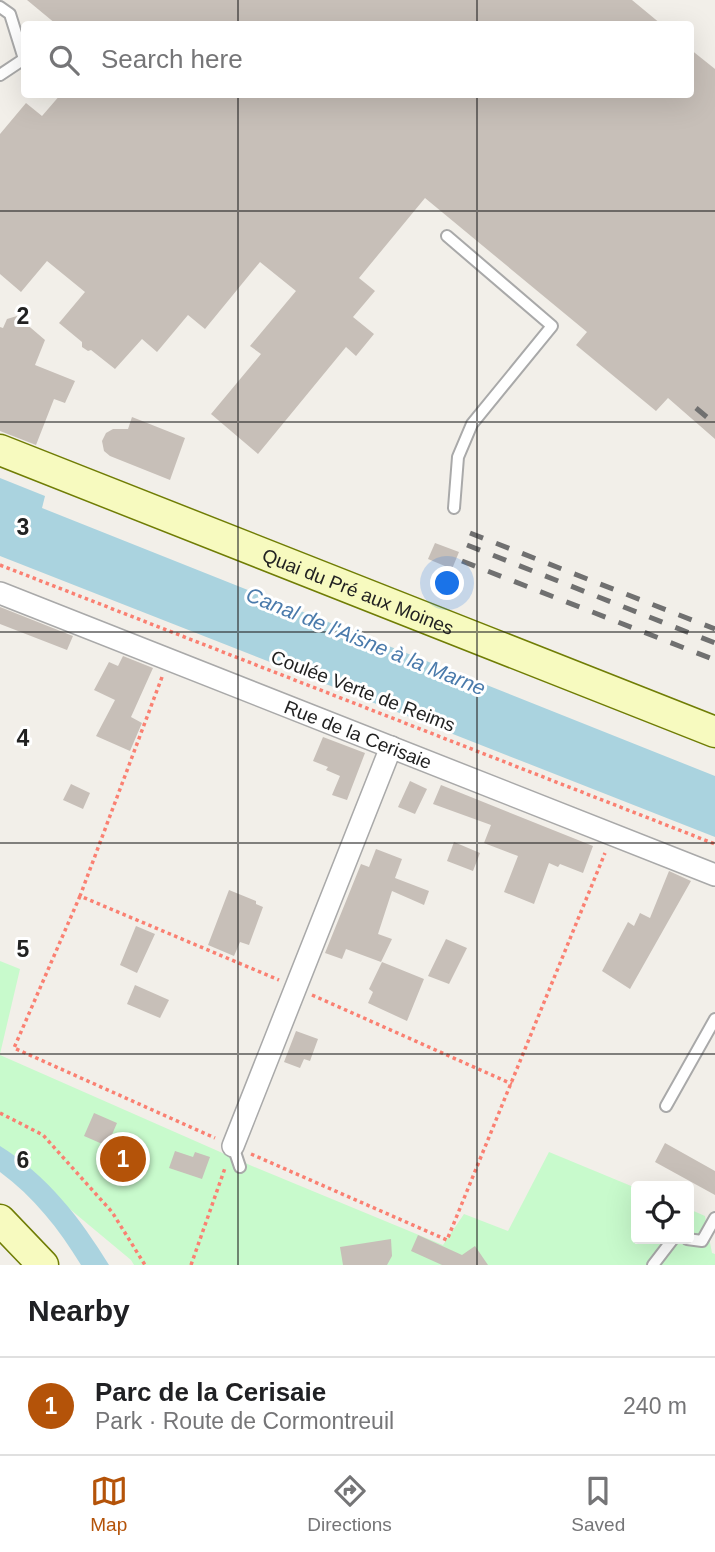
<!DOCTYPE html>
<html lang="en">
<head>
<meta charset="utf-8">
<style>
  :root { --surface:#fff; --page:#f2f2f2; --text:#202124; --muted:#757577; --line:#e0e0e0; --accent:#b45309 }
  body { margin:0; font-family:Arial,sans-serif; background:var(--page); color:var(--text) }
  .controls { position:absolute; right:21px; bottom:21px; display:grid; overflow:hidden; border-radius:7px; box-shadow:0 7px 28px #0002 }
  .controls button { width:63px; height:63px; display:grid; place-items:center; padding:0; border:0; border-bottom:2px solid var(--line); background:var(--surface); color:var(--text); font:35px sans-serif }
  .you { position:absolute; left:448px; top:584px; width:24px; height:24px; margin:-18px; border:5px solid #fff; border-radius:50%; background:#1a73e8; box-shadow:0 0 0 10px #1a73e833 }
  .badge { display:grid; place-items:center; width:46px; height:46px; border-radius:50%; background:var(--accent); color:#fff; font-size:23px; font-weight:700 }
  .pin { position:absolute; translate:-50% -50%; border:4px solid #fff; box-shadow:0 2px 7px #0006 }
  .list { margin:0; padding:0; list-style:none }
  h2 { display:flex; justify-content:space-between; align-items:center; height:91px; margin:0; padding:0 28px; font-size:30px }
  h2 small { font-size:23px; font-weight:400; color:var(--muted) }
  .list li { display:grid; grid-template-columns:46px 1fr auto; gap:21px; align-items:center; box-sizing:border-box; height:98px; padding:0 28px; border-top:2px solid var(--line) }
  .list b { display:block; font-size:26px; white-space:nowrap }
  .list p { margin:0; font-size:23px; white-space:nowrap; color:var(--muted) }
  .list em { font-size:23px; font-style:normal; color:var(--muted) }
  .icon { flex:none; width:38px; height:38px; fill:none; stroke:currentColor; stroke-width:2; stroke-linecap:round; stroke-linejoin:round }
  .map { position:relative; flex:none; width:715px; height:1265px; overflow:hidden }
  .search { position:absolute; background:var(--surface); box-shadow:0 7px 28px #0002; left:21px; right:21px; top:21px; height:77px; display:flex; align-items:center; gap:18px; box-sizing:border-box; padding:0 24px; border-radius:7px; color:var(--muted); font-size:26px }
  .sheet { height:189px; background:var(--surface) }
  nav { display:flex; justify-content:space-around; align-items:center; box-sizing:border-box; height:98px; border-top:2px solid var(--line); background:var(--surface); font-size:19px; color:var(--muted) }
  nav a { display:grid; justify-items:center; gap:4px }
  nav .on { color:var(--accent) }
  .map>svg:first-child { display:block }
</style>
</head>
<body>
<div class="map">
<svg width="715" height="1265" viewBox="0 0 715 1265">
  <rect width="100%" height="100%" fill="#f2efe9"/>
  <path fill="#c8facc" d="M 0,961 L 20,969 L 0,1054 Z
    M 0,1055 L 252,1166 L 443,1245 L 464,1214 L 508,1231 L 549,1152 L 636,1188 L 636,1239 L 689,1239 L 689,1209 L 705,1216 L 712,1253 L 715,1254 L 715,1265 L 134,1265 L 131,1260 L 0,1151 Z"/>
  <path fill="#aad3df" d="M 0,478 L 45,496 L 42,508 L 715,776 L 715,837 L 0,556 Z
    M 0,1146 C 48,1176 80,1218 109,1265 L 81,1265 C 59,1229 34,1197 0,1172 Z"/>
  <path fill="#c7bfb8" d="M 27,0 L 632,0 L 661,24 L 56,24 Z
    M 690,49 L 715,69 L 715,439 L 668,398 L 656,411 L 576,345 L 587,332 L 425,198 L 359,278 L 375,291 L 353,317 L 374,334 L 356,356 L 346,347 L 258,454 L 211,414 L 261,354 L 250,346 L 296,291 L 260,262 L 205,329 L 188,315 L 157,352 L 142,339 L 115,369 L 91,350 L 88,351 L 82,347 L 82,342 L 59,323 L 85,292 L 47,261 L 21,292 L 0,274 L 0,134 L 26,103 L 42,116 L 61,94 L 690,94 Z
    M 17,316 L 45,340 L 35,365 L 75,381 L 65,403 L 54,399 L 36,445 L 0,431 L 0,327 L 3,328 L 7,319 Z
    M 132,417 L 185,438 L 170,480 L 110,456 L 104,451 L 102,441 L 106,433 L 113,429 L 128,429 Z
    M 435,543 L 459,552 L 452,569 L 428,559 Z
    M 0,607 L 73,636 L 67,650 L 0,624 Z
    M 123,656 L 153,668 L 131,717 L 142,723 L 130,751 L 96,736 L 115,700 L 94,690 L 109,662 L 118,666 Z
    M 323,737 L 365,753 L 347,800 L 332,795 L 340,776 L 326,770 L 328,767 L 313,761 Z
    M 410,781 L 427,789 L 415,814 L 398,807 Z
    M 71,784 L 90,793 L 83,809 L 63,800 Z
    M 441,785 L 593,846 L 583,873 L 560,864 L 558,867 L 549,863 L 534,904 L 504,892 L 518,856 L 484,843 L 491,825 L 433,804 Z
    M 454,842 L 480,853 L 473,871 L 447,861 Z
    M 376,849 L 402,859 L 395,878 L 429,891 L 424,905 L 392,891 L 378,934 L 392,939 L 381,962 L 346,949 L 342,959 L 325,953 L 361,864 L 369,867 Z
    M 669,871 L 691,881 L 630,989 L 602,971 L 628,922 L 634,926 L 640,913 L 650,918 Z
    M 229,890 L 256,901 L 256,904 L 263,907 L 249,945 L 240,942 L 234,956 L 208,945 Z
    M 136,926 L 155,934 L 137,973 L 120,965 Z
    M 446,939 L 467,948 L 449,984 L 428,976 Z
    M 382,962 L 424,979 L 407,1021 L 368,1003 L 373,992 L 369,989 Z
    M 135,985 L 169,1000 L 160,1018 L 127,1004 Z
    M 296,1031 L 318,1039 L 310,1061 L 304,1059 L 300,1068 L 284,1062 Z
    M 94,1113 L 117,1123 L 107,1146 L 84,1136 Z
    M 665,1143 L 715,1171 L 715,1195 L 655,1162 Z
    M 175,1151 L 193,1157 L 195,1152 L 210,1157 L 202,1179 L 169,1168 Z
    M 418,1235 L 462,1255 L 475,1246 L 488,1265 L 442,1265 L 411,1251 Z
    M 391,1239 L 392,1256 L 387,1265 L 343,1265 L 340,1247 Z"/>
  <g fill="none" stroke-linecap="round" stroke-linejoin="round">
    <defs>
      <path id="lane" d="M 0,7 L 10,14 L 24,59 L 0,75
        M 447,236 L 552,326 L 472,424 L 458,457 L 454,508
        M 666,1106 L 715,1019
        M 233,1146 L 240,1167
        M 687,1239 L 702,1241 L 715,1218
        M 653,1265 L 673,1239"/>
      <g id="street">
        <path id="s1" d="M 0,593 L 715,875"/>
        <path d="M 233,1146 L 391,747"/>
      </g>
      <g id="secondary">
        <path id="s2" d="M 0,450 L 715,732"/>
        <path d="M 0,1220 L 43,1265"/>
      </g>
    </defs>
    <use href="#lane" stroke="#a9a9a9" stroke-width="14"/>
    <use href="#street" stroke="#a9a9a9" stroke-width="24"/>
    <use href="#secondary" stroke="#707d05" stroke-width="33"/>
    <path stroke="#fa8072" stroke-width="3.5" stroke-dasharray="3.5 3.5" stroke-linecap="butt" d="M 0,565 L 715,844
      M 162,677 L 80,896 L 279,980
      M 80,896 L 14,1048 L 215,1138
      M 312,995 L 512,1084
      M 0,1113 L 43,1135 L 112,1212 L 145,1265
      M 251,1154 L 447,1240 L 605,853
      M 191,1265 L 225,1168"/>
    <use href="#lane" stroke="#fff" stroke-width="10"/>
    <use href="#street" stroke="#fff" stroke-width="21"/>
    <use href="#secondary" stroke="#f7fabf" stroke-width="30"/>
    <path stroke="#707070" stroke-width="5" stroke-dasharray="14 14" stroke-linecap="butt" d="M 696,408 L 715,424
      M 470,533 L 715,629
      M 467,545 L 715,643
      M 462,561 L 715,660"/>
  </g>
  <path fill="none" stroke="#222" stroke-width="2" stroke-opacity="0.55" d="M 238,0 L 238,24M 477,0 L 477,24M 238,94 L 238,1265M 477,94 L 477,1265M 0,211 L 715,211M 0,422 L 715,422M 0,632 L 715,632M 0,843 L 715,843M 0,1054 L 715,1054"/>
  <g text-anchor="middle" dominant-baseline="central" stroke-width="6" stroke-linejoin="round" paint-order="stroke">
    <g font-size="19" fill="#222" stroke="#fff">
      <text stroke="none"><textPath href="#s2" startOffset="385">Quai du Pré aux Moines</textPath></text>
      <text transform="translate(363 691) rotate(21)">Coulée Verte de Reims</text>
      <text stroke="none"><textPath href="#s1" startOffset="385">Rue de la Cerisaie</textPath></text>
    </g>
    <g font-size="21" font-style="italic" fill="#4a7aab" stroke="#fff">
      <text transform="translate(366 641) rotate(22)">Canal de l'Aisne à la Marne</text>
    </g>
  </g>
  <g font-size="23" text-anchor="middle" font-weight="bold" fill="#222" stroke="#fff" stroke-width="6" stroke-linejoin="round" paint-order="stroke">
    <text x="23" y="324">2</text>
    <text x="23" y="535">3</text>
    <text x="23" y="746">4</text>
    <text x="23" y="957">5</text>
    <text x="23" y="1168">6</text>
  </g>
</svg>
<div class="controls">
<button><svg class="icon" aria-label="locate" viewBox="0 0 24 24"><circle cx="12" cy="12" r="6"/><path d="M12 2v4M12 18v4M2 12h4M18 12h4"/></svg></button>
</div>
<div class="you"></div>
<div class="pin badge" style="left:123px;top:1159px">1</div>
<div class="search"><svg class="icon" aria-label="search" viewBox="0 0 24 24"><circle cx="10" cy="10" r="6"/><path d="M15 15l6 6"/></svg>Search here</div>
</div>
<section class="sheet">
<h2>Nearby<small></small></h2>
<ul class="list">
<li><span class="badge">1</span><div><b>Parc de la Cerisaie</b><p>Park · Route de Cormontreuil</p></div><em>240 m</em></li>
</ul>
</section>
<nav>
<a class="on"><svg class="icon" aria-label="map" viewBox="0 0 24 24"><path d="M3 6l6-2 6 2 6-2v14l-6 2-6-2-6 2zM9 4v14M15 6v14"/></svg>Map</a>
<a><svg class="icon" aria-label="directions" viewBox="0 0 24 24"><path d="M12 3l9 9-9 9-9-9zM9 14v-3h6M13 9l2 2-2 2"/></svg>Directions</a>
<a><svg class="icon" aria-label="saved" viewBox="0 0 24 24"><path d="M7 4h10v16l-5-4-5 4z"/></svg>Saved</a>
</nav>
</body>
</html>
